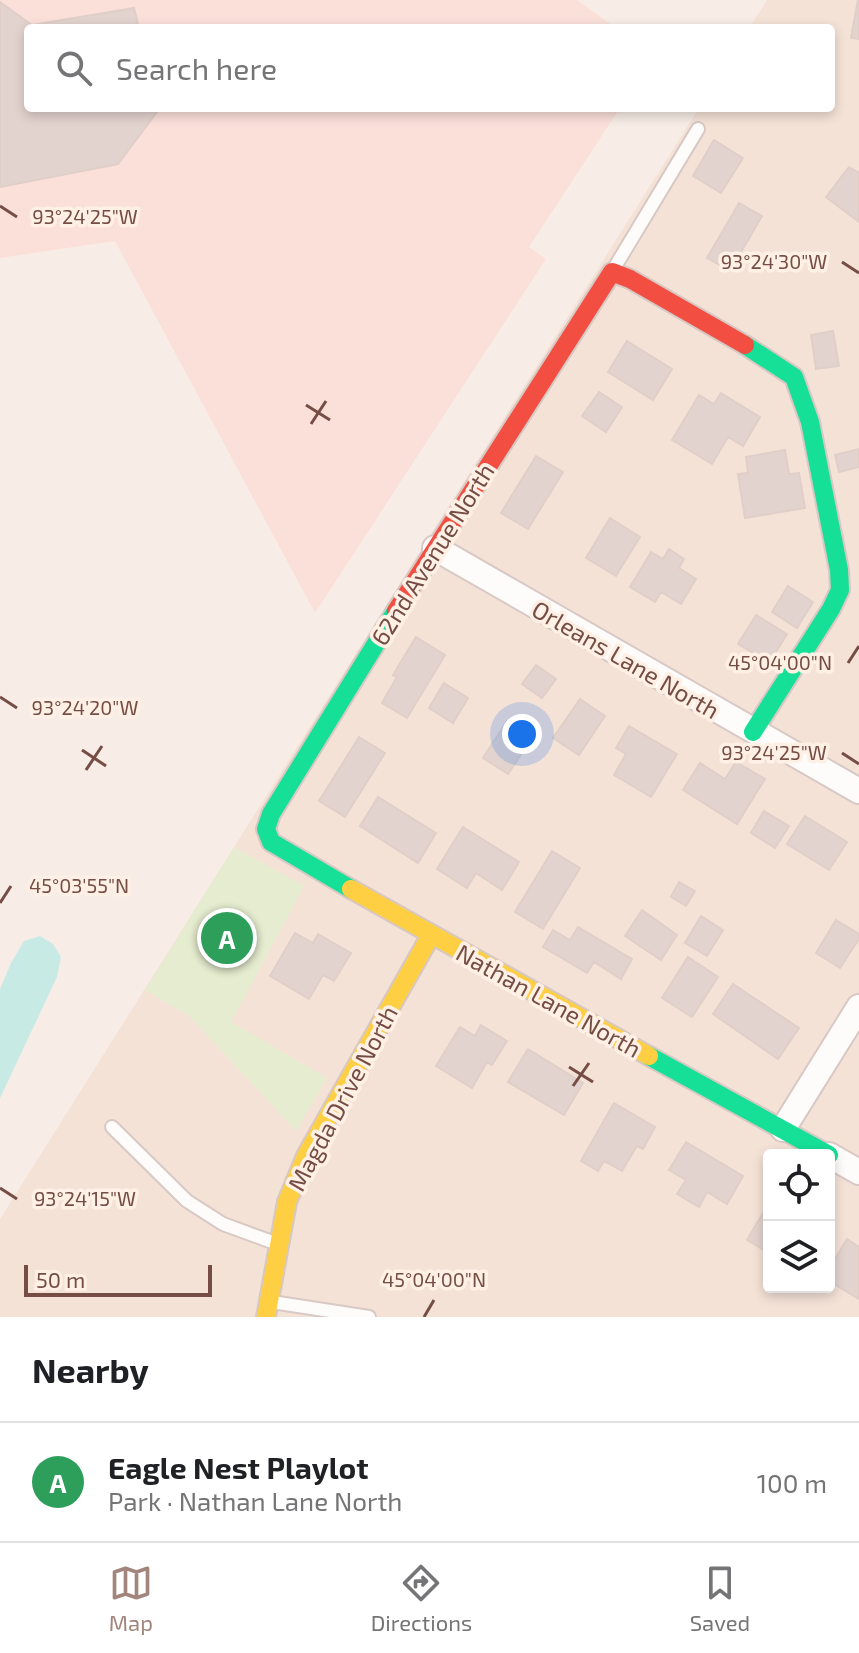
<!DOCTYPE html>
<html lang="en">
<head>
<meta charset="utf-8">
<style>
  :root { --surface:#fff; --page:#f6f6f6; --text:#202124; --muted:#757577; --line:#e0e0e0; --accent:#a2857d }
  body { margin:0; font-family:"Exo 2",sans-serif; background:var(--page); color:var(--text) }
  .controls { position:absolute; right:24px; bottom:24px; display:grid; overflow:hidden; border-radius:8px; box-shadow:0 4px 12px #0003 }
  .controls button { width:72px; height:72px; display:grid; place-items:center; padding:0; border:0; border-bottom:2px solid var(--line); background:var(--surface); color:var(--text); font:40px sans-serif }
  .scale { position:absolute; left:24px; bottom:20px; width:188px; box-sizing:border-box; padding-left:8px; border:4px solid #754d45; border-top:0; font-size:22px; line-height:28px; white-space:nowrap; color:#754d45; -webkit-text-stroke:6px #fff0e6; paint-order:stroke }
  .you { position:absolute; left:522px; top:734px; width:28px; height:28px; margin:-20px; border:6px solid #fff; border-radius:50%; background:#1a73e8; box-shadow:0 0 0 12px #1a73e833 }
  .badge { display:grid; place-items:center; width:52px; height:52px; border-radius:50%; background:var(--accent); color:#fff; font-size:26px; font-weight:700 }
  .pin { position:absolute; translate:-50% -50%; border:4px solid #fff; box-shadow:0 2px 8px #0006 }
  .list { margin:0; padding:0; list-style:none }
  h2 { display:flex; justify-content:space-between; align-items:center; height:104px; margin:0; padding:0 32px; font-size:34px }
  h2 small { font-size:26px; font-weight:400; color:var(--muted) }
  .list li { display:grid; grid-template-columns:52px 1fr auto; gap:24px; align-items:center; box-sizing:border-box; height:120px; padding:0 32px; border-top:2px solid var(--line) }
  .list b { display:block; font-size:30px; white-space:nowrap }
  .list p { margin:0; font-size:26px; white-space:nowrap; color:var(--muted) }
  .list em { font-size:26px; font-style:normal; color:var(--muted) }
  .icon { flex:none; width:44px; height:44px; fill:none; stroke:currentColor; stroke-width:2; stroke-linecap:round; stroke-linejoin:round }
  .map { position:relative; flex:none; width:859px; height:1317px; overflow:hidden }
  .search { position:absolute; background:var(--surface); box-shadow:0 4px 12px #0003; left:24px; right:24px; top:24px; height:88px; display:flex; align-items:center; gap:20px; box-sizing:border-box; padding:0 28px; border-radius:8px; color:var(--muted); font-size:30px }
  .sheet { height:224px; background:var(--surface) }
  nav { display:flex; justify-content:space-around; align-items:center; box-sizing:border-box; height:112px; border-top:2px solid var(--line); background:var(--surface); font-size:22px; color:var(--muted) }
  nav a { display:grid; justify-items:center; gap:4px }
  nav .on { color:var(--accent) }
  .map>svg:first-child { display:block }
</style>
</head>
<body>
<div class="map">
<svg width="859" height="1317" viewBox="0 0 859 1317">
  <rect width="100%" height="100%" fill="#f7ede6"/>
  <path fill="#f5e2d7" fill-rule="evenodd" d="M 767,0 L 859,0 L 859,1317 L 0,1317 L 0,1219 L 699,108 L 831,108 L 831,28 L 749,28 ZM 769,1155 L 829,1155 L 829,1287 L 769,1287 Z"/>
  <path fill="#fbe0da" d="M 0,0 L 577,0 L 616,28 L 28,28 L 28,108 L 620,108 L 529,247 L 546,259 L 315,613 L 115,241 L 0,258 Z"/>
  <path fill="#e6eccf" d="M 234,847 L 304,886 L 231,1022 L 327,1078 L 296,1131 L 189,1016 L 145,990 Z"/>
  <path fill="#c7eae5" d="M 40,936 L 53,944 L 61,957 L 57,977 L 0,1098 L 0,989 L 11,963 L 24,941 Z"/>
  <path fill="#e3d3ce" stroke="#e0cec8" stroke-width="2" d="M 858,0 L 859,0 L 859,39 L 851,38 Z
    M 0,2 L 32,25 L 134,8 L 139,28 L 28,28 L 28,108 L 157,108 L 157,112 L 118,164 L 0,187 Z
    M 714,140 L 743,158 L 721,193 L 693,176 Z
    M 849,167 L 859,173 L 859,222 L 826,197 Z
    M 739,203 L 762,216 L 730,271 L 707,258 Z
    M 833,331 L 839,366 L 816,369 L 811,335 Z
    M 627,341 L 672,369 L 653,400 L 608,372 Z
    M 599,392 L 622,407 L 606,432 L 582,416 Z
    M 721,393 L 760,417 L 743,446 L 728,437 L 712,464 L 672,440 L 699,395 L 714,404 Z
    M 859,449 L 859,467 L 839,472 L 835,455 Z
    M 785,450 L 789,474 L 799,473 L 805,508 L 745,518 L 738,474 L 748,473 L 746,457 Z
    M 536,456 L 563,472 L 528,529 L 501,513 Z
    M 610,518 L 640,537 L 616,576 L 586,558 Z
    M 669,549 L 684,559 L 679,568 L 696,579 L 681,604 L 661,592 L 655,602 L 630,587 L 651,552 L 663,559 Z
    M 788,586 L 813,602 L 797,628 L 772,612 Z
    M 756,615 L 787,634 L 769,663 L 738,644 Z
    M 416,637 L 445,655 L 407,718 L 382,703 L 397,677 L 393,675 Z
    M 536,665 L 556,679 L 542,698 L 522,684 Z
    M 444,683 L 468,698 L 453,723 L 429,708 Z
    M 580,699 L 605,716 L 579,755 L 553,738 Z
    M 507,721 L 532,738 L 508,774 L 483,758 Z
    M 629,726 L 677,754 L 651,797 L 614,775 L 626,754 L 616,748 Z
    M 359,737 L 385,753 L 345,817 L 319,801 Z
    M 736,762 L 765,779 L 737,824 L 683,790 L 700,763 L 725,779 Z
    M 378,797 L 436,833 L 418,863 L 360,826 Z
    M 764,811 L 789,826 L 775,848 L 751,833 Z
    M 805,816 L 847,842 L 829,870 L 787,844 Z
    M 463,827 L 519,862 L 502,890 L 476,873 L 467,888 L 437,869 Z
    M 552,851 L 580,868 L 543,929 L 515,912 Z
    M 679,882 L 695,891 L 686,906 L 671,897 Z
    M 642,910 L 677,935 L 661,960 L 625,936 Z
    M 701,916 L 723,930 L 707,956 L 685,943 Z
    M 836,920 L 859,934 L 859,939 L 840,968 L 816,953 Z
    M 578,927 L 632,959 L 621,979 L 594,962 L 587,973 L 543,947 L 553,930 L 570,940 Z
    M 295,933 L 313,943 L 318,934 L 351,953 L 334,981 L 323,975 L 309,999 L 270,976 Z
    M 688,957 L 718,977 L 692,1017 L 662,998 Z
    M 733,984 L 799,1028 L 778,1059 L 713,1014 Z
    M 481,1025 L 507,1041 L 492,1065 L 487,1062 L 472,1088 L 436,1066 L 460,1027 L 475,1036 Z
    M 528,1049 L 583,1083 L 564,1115 L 508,1082 Z
    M 614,1103 L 655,1127 L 643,1149 L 637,1146 L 622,1171 L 604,1161 L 598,1171 L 581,1161 Z
    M 686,1142 L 743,1176 L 727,1204 L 707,1192 L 699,1207 L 677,1194 L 686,1180 L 669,1170 Z
    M 769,1203 L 769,1253 L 747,1240 Z
    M 847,1239 L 859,1247 L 859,1299 L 829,1281 L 829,1269 Z"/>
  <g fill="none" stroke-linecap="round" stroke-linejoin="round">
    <defs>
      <path id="lane" d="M 613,270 L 698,129
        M 112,1127 L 187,1201 L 223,1224 L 275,1243
        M 272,1302 L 369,1317"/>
      <path id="street" d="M 435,548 L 859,791
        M 783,1129 L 859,1007
        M 829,1155 L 859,1172"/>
      <path id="fast" d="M 745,345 L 794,377 L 810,422 L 839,570 L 840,590 L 831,609 L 753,732
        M 351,889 L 271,842 L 266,829 L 271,814 L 396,611
        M 649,1056 L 829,1155"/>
      <path id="slow" d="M 351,889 L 649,1056
        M 266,1317 L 287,1202 L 306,1156 L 431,935"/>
      <path id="jam" d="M 396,611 L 612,272 L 630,279 L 745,345"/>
    </defs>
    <use href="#lane" stroke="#d8c9c4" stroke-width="16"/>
    <use href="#street" stroke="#d8c9c4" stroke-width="28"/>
    <use href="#fast" stroke="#d7c8c3" stroke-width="22"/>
    <use href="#slow" stroke="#d7c8c3" stroke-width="22"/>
    <use href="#jam" stroke="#d7c8c3" stroke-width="22"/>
    <use href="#lane" stroke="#fefcfb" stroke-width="12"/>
    <use href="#street" stroke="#fefcfb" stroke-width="24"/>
    <use href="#fast" stroke="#16e098" stroke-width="18"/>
    <use href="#slow" stroke="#ffcf43" stroke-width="18"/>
    <use href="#jam" stroke="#f24e42" stroke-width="18"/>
  </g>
  <path fill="none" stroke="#754d45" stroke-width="3" d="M 0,206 L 17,217M 842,262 L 859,273M 306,405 L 330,420M 311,424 L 326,401M 848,663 L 859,646M 0,697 L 17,708M 82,750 L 106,766M 842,753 L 859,764M 86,770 L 102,746M 0,903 L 11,886M 569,1067 L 593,1082M 573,1086 L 589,1063M 0,1188 L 17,1199M 424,1317 L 434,1300"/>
  <g text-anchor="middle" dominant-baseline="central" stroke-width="7" stroke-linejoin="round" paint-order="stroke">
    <g font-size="24" fill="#754d45" stroke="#fff0e6">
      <text transform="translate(432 554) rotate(-58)">62nd Avenue North</text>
      <text transform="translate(626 659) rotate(30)">Orleans Lane North</text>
      <text transform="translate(549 1000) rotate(29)">Nathan Lane North</text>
      <text transform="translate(342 1098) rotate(-62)">Magda Drive North</text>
    </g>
  </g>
  <g font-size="20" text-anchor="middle" fill="#754d45" stroke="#fff0e6" stroke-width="7" stroke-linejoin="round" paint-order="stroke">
    <text x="85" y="224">93°24'25"W</text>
    <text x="774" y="269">93°24'30"W</text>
    <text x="780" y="670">45°04'00"N</text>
    <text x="85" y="715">93°24'20"W</text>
    <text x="774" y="760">93°24'25"W</text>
    <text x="79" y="893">45°03'55"N</text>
    <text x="85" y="1206">93°24'15"W</text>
    <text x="434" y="1287">45°04'00"N</text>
  </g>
</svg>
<div class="controls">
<button><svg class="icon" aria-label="locate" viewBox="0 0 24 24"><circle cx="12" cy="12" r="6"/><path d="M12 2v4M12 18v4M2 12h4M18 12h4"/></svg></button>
<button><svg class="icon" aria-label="layers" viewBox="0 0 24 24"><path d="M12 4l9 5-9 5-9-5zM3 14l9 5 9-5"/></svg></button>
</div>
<div class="scale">50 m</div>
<div class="you"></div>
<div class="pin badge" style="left:227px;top:938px;background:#2e9e5b">A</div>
<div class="search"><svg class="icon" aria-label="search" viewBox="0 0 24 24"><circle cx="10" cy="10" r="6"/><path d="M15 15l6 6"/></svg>Search here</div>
</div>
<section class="sheet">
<h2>Nearby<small></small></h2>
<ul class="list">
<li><span class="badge" style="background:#2e9e5b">A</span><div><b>Eagle Nest Playlot</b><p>Park · Nathan Lane North</p></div><em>100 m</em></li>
</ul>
</section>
<nav>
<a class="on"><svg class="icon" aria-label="map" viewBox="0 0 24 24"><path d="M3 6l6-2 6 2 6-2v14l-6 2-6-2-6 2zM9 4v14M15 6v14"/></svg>Map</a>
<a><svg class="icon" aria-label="directions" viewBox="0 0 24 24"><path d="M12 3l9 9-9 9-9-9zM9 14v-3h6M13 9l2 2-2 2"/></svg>Directions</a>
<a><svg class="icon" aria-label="saved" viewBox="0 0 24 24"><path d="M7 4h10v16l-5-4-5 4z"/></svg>Saved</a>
</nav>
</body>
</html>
